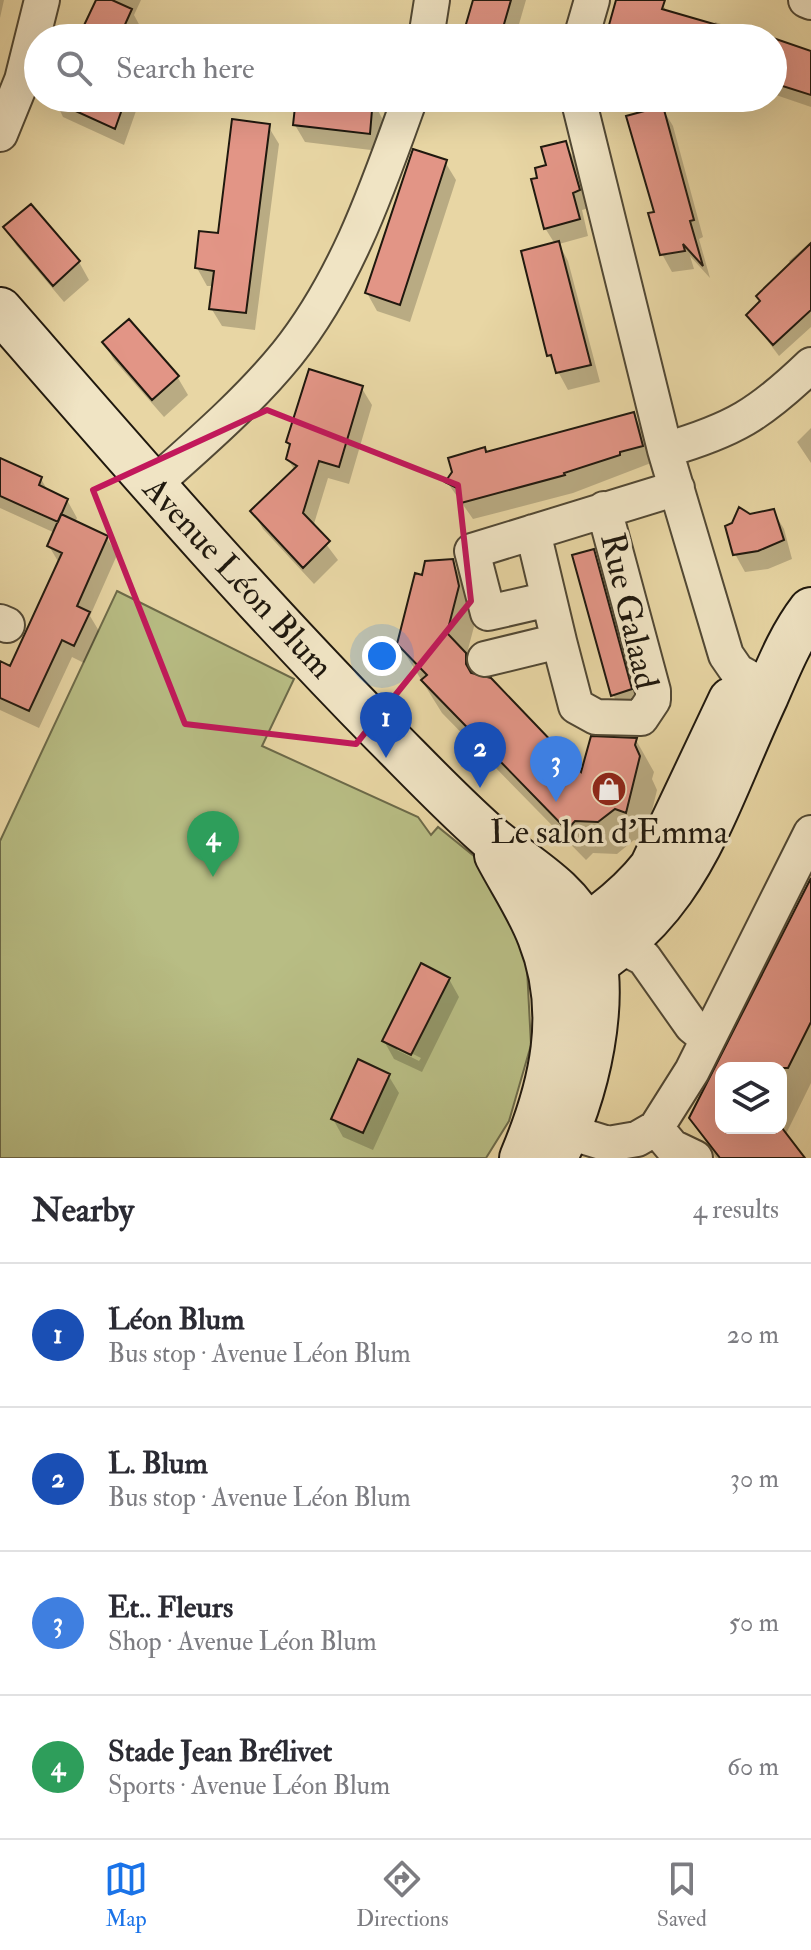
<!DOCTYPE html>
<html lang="en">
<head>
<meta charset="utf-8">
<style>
  :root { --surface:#fff; --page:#f7f7f7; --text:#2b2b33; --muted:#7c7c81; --line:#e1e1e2; --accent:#1a73e8 }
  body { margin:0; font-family:"IM FELL Double Pica",serif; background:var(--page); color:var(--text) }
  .controls { position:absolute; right:24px; bottom:24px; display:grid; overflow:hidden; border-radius:16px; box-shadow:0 8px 32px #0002 }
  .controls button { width:72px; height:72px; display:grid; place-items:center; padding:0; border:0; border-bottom:2px solid var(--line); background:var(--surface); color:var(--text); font:40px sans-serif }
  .you { position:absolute; left:382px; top:656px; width:28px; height:28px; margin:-20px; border:6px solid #fff; border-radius:50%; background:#1a73e8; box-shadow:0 0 0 12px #1a73e833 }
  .badge { display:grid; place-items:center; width:52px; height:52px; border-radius:50%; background:var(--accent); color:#fff; font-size:26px; font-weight:700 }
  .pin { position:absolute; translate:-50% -66px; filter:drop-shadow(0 2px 4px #0008) }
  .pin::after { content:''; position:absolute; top:42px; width:28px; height:24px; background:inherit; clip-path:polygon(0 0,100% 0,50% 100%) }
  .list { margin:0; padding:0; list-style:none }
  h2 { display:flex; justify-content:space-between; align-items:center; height:104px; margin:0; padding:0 32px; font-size:34px }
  h2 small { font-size:26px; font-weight:400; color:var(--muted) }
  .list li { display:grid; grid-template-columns:52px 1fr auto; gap:24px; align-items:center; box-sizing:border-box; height:144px; padding:0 32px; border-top:2px solid var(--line) }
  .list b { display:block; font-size:30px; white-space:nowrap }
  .list p { margin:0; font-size:26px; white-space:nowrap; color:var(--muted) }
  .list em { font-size:26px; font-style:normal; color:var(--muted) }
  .icon { flex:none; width:44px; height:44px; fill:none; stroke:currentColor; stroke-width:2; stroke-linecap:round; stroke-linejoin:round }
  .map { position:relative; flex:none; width:811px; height:1158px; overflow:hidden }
  .search { position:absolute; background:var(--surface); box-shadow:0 8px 32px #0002; left:24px; right:24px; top:24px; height:88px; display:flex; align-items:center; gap:20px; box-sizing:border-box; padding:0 28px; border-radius:44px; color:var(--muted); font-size:30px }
  .sheet { height:680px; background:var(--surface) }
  nav { display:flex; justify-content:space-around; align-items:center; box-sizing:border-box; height:112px; border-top:2px solid var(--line); background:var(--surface); font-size:22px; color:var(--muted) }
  nav a { display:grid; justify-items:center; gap:4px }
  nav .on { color:var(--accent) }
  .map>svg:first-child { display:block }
</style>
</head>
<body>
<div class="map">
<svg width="811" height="1158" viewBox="0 0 811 1158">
  <rect width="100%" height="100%" fill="#e8d6a4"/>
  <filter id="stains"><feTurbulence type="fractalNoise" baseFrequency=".0025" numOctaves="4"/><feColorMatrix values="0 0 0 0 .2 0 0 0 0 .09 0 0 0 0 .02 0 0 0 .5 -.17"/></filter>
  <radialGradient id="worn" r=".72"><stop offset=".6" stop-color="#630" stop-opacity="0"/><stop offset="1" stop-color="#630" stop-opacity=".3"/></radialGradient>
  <path fill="#b8bd84" stroke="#6c6a49" stroke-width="2" d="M 117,591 L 294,679 L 262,746 L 418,817 L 431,835 L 438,827 L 490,869 L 526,949 L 531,1045 L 509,1121 L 486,1158 L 0,1158 L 0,841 Z"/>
  <path fill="#0003" fill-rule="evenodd" d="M 0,0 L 4,0 L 0,18 Z
    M 96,0 L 141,0 L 134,15 L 141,28 L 136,38 L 81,38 Z
    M 475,0 L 526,0 L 515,38 L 465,38 Z
    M 618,0 L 648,0 L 663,5 L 667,12 L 713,26 L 715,22 L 763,38 L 618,38 L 611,25 Z
    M 773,42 L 811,55 L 811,107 L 773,94 Z
    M 54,98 L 129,98 L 136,111 L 124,145 L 63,117 Z
    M 298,98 L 372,100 L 382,118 L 379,151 L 305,142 L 295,125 Z
    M 662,108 L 673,126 L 703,237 L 699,239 L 710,278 L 690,256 L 694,269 L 672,272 L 662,254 L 657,214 Z
    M 268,126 L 279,144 L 255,330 L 222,326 L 211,308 L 214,286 L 207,286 L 197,268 L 220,235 Z
    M 565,143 L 575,160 L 589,208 L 582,210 L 588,236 L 559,244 L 568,261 L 600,382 L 568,390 L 549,355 L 555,244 L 545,228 L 540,179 Z
    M 445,162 L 456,180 L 410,322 L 377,311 L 367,293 Z
    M 31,207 L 79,262 L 89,280 L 64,302 L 16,245 L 6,228 Z
    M 811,242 L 811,327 L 779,356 L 748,315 L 791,264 L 789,261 Z
    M 129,321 L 178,378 L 188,395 L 164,417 L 114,360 L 104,343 Z
    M 361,387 L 372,405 L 349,484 L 328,478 L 313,527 L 338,560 L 314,584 L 263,529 L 253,512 L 295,471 L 288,459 L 291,448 L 288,442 Z
    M 633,414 L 643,431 L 651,463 L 573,493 L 473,519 L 447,482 L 487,454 Z
    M 811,428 L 811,463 L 797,442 Z
    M 0,461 L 41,479 L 48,491 L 67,500 L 77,518 L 75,523 L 107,538 L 117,555 L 90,616 L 99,631 L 84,663 L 72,657 L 39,728 L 0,710 L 0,663 L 11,668 L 59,563 L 49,546 L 55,533 L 0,508 Z
    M 773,511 L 784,529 L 792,559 L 768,569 L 745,572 L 735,554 L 749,516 Z
    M 593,551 L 603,569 L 641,707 L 623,713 L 613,695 Z
    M 452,562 L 471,594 L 476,619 L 466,657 L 478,677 L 582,775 L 636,740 L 654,772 L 652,779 L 657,790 L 644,844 L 634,840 L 617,854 L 593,853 L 586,860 L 442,713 L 399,644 L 423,578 Z
    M 811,882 L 811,1083 L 785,1136 L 802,1158 L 716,1158 L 691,1118 ZM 721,1068 L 781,1068 L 781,1128 L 721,1128 Z
    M 449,979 L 459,997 L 422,1072 L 394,1059 L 384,1041 ZM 397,1046 L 421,1058 L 419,1061 L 397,1050 Z
    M 388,1075 L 399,1093 L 373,1150 L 343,1137 L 333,1119 Z"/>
  <path fill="#e29586" stroke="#1f180e" stroke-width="2" d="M 96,0 L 112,0 L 132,9 L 119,38 L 78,38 Z
    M 473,0 L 511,0 L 500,38 L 462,38 Z
    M 616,0 L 665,0 L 662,9 L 738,31 L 737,38 L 649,38 L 609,25 Z
    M 773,38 L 811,51 L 811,95 L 773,83 Z
    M 47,98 L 126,98 L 115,129 Z
    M 296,98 L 373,98 L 370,134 L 293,125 Z
    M 663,106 L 694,220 L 690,221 L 703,266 L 683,244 L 685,251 L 660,255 L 648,213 L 654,212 L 626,116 Z
    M 232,119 L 270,124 L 246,313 L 209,309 L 214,271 L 195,268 L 199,231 L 218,233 Z
    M 566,141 L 580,190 L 573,193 L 580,219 L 544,229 L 531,179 L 537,178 L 535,168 L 546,165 L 541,147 Z
    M 413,149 L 447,160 L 400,305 L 365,293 Z
    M 31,204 L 80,261 L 53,286 L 3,227 Z
    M 559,241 L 591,365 L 556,373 L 551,355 L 547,356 L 521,251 Z
    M 811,243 L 811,310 L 773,345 L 746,315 L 760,301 L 756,296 Z
    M 129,319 L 179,376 L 152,400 L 102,342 Z
    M 309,369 L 363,386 L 339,467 L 319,461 L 303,513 L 330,541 L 303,568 L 250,511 L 297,466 L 286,459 L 290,444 L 286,442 Z
    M 634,412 L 643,446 L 620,452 L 620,455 L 564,473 L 565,475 L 461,503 L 457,488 L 445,482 L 452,472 L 448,458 L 485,447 L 486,452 Z
    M 0,458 L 42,477 L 39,485 L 68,499 L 58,522 L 0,496 Z
    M 739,507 L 750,514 L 774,509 L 784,540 L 758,551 L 733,555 L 725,526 L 732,523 Z
    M 61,514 L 108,536 L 77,606 L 90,612 L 74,646 L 62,640 L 29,711 L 0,698 L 0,661 L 10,666 L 62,553 L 47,546 Z
    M 594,549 L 632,689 L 611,696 L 572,555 Z
    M 453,559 L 459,586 L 447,633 L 466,653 L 466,664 L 471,673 L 491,678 L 581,772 L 591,736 L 637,738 L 635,745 L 640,756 L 626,813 L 615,809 L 598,822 L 575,821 L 567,830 L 421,680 L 427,675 L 397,644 L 415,573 L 422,575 L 425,561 Z
    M 811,878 L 811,1022 L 788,1068 L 721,1068 L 721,1128 L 782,1128 L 805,1158 L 720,1158 L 689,1118 Z
    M 421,963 L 450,978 L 411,1055 L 382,1041 Z
    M 358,1059 L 390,1074 L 363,1133 L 331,1119 Z"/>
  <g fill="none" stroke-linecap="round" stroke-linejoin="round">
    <defs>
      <path id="street" d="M 806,0 L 811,2
        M 426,38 L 432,0
        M 581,38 L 592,0
        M 578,98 L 665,450
        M 0,134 L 22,80 L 42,0
        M 152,486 C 198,445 248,402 287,354 C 347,279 378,187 410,98
        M 549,599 L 488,613 L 472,551 L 677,488
        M 0,622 L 7,625
        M 559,641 L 576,706 L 596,717 L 641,718 L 653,700 L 653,691 L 604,509
        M 485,659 L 559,641 L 533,532
        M 769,689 L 737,671 L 726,655 L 665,450 C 734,430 760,414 811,365
        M 601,936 L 644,958 L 692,1026 L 708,1039
        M 558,1110 L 566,1131 L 608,1144 L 637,1139 L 656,1128 L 692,1071 L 811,833
        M 656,1128 L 672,1147 L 695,1158"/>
      <path id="secondary" d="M 0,310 C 125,453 249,597 382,732 C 416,766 450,802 486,834 C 518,863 568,887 586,929 C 612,993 586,1101 554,1158
        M 497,855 C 511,882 529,908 540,937 C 570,1012 552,1087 522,1158
        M 546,953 C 584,929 624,903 652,867 L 731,700
        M 554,986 C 687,925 709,818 766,696 C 779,666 791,636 811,610"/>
    </defs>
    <use href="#street" stroke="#514834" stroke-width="38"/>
    <use href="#secondary" stroke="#1f180e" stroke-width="48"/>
    <use href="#street" stroke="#f0e4c4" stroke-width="34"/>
    <use href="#secondary" stroke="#f0e4c4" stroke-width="44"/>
  </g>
  <path fill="none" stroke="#c2185b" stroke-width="6" stroke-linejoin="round" d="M 267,410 L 458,485 L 471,601 L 356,744 L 185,724 L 93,490 Z"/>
  <defs>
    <symbol id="shop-disc" viewBox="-11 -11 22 22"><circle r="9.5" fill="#8f2418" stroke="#f0e4c4"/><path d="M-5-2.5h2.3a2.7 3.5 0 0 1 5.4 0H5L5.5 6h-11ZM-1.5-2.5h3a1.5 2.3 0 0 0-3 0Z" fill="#fff"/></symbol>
  </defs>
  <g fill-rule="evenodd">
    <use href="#shop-disc" x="589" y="769" width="40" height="40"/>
  </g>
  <g text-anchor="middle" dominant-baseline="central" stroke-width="7" stroke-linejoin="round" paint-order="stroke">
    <g font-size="34" fill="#1f180e" stroke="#f0e4c4">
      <text transform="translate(238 578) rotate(47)">Avenue Léon Blum</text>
      <text transform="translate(629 611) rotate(77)">Rue Galaad</text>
    </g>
    <g font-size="34" fill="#1f180e" stroke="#f0e4c4">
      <text x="609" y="832">Le salon d’Emma</text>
    </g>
  </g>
  <rect width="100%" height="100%" filter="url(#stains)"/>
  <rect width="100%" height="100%" fill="url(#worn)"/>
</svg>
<div class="controls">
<button><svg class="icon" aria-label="layers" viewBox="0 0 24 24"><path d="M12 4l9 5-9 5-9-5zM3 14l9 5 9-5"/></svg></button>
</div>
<div class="you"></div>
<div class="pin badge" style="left:386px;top:758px;background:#1a4fb4">1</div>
<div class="pin badge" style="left:480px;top:788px;background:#1a4fb4">2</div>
<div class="pin badge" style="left:556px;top:802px;background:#3f7fe0">3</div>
<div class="pin badge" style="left:213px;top:877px;background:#2e9e5b">4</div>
<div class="search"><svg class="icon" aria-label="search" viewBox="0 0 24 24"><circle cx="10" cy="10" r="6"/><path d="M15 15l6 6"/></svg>Search here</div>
</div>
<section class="sheet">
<h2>Nearby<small>4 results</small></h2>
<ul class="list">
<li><span class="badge" style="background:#1a4fb4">1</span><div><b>Léon Blum</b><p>Bus stop · Avenue Léon Blum</p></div><em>20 m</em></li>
<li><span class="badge" style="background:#1a4fb4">2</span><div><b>L. Blum</b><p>Bus stop · Avenue Léon Blum</p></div><em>30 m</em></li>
<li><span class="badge" style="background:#3f7fe0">3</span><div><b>Et.. Fleurs</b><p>Shop · Avenue Léon Blum</p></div><em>50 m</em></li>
<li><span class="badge" style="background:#2e9e5b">4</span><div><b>Stade Jean Brélivet</b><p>Sports · Avenue Léon Blum</p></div><em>60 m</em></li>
</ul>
</section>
<nav>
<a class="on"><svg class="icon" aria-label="map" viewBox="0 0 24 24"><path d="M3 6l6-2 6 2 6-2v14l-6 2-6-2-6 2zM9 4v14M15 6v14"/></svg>Map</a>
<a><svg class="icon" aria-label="directions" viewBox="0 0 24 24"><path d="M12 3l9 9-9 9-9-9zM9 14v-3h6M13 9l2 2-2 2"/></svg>Directions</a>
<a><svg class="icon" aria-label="saved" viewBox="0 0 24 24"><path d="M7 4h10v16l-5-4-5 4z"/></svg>Saved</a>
</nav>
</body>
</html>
